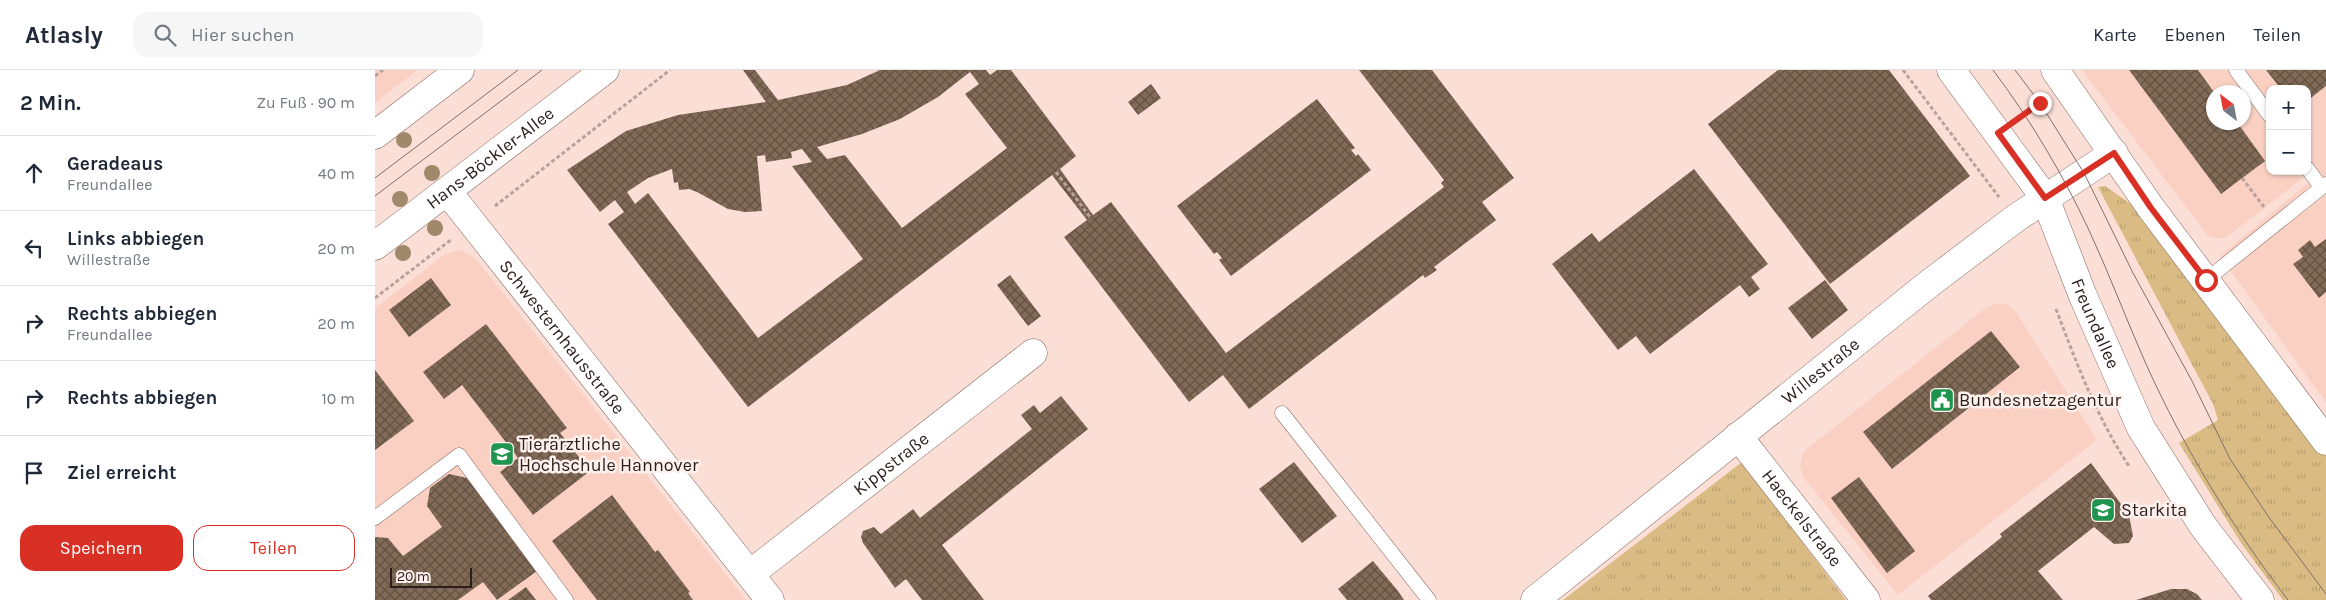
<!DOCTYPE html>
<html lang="de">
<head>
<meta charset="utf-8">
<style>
  :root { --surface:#fff; --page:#f6f6f7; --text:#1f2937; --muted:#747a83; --line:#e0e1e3; --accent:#d93025 }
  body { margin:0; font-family:Karla,sans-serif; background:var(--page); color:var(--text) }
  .controls { position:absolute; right:15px; top:15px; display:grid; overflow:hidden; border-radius:10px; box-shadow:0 1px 4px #0004 }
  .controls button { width:45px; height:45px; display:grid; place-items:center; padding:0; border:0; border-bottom:1px solid var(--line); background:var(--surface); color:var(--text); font:25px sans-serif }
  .compass { position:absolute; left:1831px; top:15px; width:45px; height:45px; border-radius:50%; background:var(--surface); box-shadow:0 1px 4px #0004; rotate:328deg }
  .scale { position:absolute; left:15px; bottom:12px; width:82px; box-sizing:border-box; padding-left:5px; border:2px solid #2b1e1b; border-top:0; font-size:14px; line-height:18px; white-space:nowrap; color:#2b1e1b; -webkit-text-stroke:4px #fef0ec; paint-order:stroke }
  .stop { position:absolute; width:15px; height:15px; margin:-11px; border:4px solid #d93025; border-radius:50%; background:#fff }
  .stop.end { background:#d93025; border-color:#fff; box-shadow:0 1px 5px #0008 }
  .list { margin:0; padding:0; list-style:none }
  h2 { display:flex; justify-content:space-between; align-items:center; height:65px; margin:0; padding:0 20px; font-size:21px }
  h2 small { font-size:16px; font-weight:400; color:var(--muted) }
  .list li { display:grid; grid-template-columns:32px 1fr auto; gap:15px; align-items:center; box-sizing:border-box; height:75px; padding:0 20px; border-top:1px solid var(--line) }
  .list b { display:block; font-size:19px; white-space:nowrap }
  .list p { margin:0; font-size:16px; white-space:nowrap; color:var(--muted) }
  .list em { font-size:16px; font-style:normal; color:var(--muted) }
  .actions { display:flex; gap:10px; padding:15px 20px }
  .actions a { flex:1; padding:11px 0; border:1px solid var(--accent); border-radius:15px; text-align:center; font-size:18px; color:var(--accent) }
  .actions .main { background:var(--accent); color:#fff }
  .icon { flex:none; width:28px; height:28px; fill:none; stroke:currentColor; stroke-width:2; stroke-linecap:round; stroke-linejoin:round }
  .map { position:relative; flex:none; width:1951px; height:530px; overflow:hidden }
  header { display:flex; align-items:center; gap:30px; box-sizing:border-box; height:70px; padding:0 25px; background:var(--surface); border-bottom:1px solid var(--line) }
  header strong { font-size:24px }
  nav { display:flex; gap:28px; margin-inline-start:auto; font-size:18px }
  .search { width:350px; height:45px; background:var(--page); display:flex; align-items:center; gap:12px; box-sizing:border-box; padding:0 18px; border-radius:15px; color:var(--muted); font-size:19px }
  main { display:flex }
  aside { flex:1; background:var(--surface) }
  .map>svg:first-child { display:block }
</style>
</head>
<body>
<header>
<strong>Atlasly</strong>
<div class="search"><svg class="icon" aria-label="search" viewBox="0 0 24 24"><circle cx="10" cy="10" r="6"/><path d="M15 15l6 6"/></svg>Hier suchen</div>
<nav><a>Karte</a><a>Ebenen</a><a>Teilen</a></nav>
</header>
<main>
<aside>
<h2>2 Min.<small>Zu Fuß · 90 m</small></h2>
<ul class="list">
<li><svg class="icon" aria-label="ahead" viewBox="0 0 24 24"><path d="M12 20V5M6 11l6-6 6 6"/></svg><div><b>Geradeaus</b><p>Freundallee</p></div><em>40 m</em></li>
<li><svg class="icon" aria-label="left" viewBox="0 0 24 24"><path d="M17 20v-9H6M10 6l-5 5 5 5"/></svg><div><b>Links abbiegen</b><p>Willestraße</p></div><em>20 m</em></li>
<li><svg class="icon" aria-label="right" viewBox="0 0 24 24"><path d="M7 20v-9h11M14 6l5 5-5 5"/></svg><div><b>Rechts abbiegen</b><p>Freundallee</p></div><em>20 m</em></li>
<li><svg class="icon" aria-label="right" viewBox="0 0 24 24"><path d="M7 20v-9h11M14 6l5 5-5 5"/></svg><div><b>Rechts abbiegen</b></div><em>10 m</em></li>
<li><svg class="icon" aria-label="arrive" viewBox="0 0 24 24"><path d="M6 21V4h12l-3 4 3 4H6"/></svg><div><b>Ziel erreicht</b></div></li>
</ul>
<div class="actions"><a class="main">Speichern</a><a>Teilen</a></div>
</aside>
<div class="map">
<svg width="1951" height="530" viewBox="0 0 1951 530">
  <defs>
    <pattern id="grass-tufts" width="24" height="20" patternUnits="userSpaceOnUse" patternTransform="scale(1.25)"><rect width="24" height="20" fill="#d9bb83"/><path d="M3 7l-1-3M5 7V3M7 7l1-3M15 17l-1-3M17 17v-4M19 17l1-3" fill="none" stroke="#baa071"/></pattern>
    <pattern id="building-cross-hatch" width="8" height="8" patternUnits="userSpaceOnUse" patternTransform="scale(1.25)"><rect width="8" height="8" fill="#816a57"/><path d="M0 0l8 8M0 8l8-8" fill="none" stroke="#645243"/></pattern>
  </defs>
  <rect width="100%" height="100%" fill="#fbdfd7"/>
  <path fill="#fad0c3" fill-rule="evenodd" d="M 0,0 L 43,0 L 0,33 Z
    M 1707,0 L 1951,0 L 1951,333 L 1845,186 L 1940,107 L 1936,102 L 1852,167 L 1845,169 L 1833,166 ZM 1895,19 L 1932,19 L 1932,101 L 1895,101 ZM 1838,22 L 1868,22 L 1868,52 L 1838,52 Z
    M 86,180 L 101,189 L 371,530 L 0,530 L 0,238 L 70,184 Z
    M 1622,233 L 1633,235 L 1641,242 L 1722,370 L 1523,525 L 1428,407 L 1425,395 L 1428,382 L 1612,237 Z"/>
  <path fill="url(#grass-tufts)" d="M 1730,116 L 1762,138 L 1951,386 L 1951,530 L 1908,530 L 1866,473 L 1804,373 L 1843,350 L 1838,334 L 1723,117 Z
    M 1367,392 L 1471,530 L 1188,530 Z"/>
  <path fill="url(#building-cross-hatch)" fill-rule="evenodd" d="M 368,0 L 380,0 L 403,30 L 472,15 L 505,0 L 611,0 L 615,5 L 622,0 L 636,0 L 701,86 L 685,99 L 718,145 L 736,132 L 851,283 L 1069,117 L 1066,113 L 1069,110 L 984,0 L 1057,0 L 1139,108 L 1107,132 L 1121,150 L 1059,197 L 1062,200 L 1050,208 L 1048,205 L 874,339 L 848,305 L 814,332 L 689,167 L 712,150 L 677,105 L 373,337 L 233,154 L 249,142 L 240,130 L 225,142 L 192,100 L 251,61 L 303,45 L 391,32 ZM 595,2 L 604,14 L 590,24 L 632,78 L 527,158 L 470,85 L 452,89 L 442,77 L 487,64 L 525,49 L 563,27 ZM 427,79 L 437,92 L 417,96 L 488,189 L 383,268 L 273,123 L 260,134 L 252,122 L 273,108 L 297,99 L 299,113 L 303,112 L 304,120 L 314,119 L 322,122 L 353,139 L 370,142 L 387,141 L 382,86 L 390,85 L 391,92 L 417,88 L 416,82 Z
    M 1403,0 L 1514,0 L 1595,106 L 1455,214 L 1333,54 Z
    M 1754,0 L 1823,0 L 1839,22 L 1838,52 L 1862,52 L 1890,91 L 1846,124 Z
    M 1891,0 L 1951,0 L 1951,16 L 1932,31 L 1932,19 L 1906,19 Z
    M 776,14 L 786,28 L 763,45 L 753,32 Z
    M 942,29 L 980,78 L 976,80 L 981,86 L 983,84 L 996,100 L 856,206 L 844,190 L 847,188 L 842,182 L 839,184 L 802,136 Z
    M 1319,99 L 1393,194 L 1376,207 L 1385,219 L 1374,227 L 1365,215 L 1275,284 L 1261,266 L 1243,280 L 1177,194 L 1217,163 L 1224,172 Z
    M 1951,169 L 1951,222 L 1944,228 L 1918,194 L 1928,187 L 1923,180 L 1935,170 L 1940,177 Z
    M 635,205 L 666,246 L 653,256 L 622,215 Z
    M 56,208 L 76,235 L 34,267 L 14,240 Z
    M 1450,210 L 1473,240 L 1437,269 L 1413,238 Z
    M 111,254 L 192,358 L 185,363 L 215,401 L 158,445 L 125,402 L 143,388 L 87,315 L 69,329 L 48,302 Z
    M 1616,261 L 1645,297 L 1517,399 L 1488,362 Z
    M 0,300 L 39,351 L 0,380 Z
    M 686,326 L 713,359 L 567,475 L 609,530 L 547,530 L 531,509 L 520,518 L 488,473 L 486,467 L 488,461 L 499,457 L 506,464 L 538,439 L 545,448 L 657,359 L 646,345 L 659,335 L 665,343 Z
    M 919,392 L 962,446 L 927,473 L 884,419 Z
    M 1716,393 L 1754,445 L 1758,466 L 1754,473 L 1739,474 L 1719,457 L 1663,501 L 1688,530 L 1556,530 L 1553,526 L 1627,467 L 1625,464 Z
    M 74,404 L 92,408 L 162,501 L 122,530 L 108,512 L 83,530 L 0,530 L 0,467 L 13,468 L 28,486 L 67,457 L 52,436 L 55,418 Z
    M 1484,407 L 1540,481 L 1512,503 L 1456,428 Z
    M 237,425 L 280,482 L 283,480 L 315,522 L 313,523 L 318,530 L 222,530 L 177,471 Z
    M 998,491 L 1023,521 L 1029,530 L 972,530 L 963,519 Z
    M 151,517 L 161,530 L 133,530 Z
    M 1796,519 L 1812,519 L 1822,524 L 1827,530 L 1761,530 Z"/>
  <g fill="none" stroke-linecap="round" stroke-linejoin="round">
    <defs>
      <path id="service" d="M 1861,0 L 1895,46
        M 1932,98 L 1946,117
        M 1831,210 L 1951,114
        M 907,343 L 1054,530
        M 0,448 L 84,385 L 191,530"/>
      <g id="minor">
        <path id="s1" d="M 1576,0 L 1670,128 L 1708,226 L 1766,358 L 1828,456 L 1885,530"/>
        <path d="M 1680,0 L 1776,138 L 1951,371"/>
        <path id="s2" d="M 72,121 L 395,530"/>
        <path id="s3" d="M 1363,366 L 1491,530"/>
        <path id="s4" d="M 375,504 L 658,283"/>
        <path id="s5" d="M 1160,530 L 1555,213 L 1641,148 L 1739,83"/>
      </g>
      <g id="secondary">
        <path d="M 0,65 L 85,0"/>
        <path id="s6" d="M 0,176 L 230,0"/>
      </g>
    </defs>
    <use href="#service" stroke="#866860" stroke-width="15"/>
    <use href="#minor" stroke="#866860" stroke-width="29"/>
    <use href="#secondary" stroke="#866860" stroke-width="29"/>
    <path stroke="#baa29c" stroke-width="3" stroke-dasharray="4 2.5" stroke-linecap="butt" d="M 1528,0 L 1624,127
      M 0,6 L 8,0
      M 1645,47 L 1668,30
      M 681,102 L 715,147
      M 1867,108 L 1889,137
      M 120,136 L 295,0
      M 0,228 L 77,169
      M 1681,239 C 1701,292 1722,348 1754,396"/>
    <use href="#service" stroke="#fff" stroke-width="14"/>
    <use href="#minor" stroke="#fff" stroke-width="28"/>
    <use href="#secondary" stroke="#fff" stroke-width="28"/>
    <path stroke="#826f69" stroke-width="1" d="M 1618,0 C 1655,49 1687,103 1713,158 C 1734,203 1751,249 1771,294 C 1809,378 1857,457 1913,530
      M 1640,0 L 1665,33 L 1709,103 L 1758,203 L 1817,311 L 1855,389 L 1893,446 L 1951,524
      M 0,108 L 143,0
      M 0,126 L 167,0"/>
  </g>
  <g fill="#a0886b">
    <circle cx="29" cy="70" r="8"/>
    <circle cx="57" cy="103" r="8"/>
    <circle cx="25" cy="129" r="8"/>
    <circle cx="60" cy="158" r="8"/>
    <circle cx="28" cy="183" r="8"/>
  </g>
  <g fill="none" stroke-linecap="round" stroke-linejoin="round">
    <path stroke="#d93025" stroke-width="6" d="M 1665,33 L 1623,63 L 1670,128 L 1739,83 L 1776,138 L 1831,210"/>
  </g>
  <defs>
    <symbol id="civic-square" viewBox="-11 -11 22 22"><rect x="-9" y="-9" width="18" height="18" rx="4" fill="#1f944f" stroke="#fef0ec"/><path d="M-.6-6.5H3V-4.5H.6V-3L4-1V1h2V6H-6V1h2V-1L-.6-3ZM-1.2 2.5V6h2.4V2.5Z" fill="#fff"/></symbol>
    <symbol id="university-square" viewBox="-11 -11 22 22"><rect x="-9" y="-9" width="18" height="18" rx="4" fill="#1f944f" stroke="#fef0ec"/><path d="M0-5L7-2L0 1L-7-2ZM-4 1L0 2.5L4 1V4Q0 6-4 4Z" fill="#fff"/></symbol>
    <symbol id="school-square" viewBox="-11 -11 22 22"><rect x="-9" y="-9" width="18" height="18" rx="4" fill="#1f944f" stroke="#fef0ec"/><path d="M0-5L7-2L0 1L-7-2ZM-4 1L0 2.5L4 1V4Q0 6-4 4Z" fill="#fff"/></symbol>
  </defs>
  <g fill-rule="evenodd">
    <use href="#civic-square" x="1553" y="316" width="28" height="28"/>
    <use href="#university-square" x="113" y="370" width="28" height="28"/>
    <use href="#school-square" x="1714" y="426" width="28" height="28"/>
  </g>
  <g text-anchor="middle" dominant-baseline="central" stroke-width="5" stroke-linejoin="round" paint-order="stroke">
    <g font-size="18" fill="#2b1e1b" stroke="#fef0ec">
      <text stroke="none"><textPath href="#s6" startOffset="145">Hans-Böckler-Allee</textPath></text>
      <text stroke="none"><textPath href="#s1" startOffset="294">Freundallee</textPath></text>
      <text stroke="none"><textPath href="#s2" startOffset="186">Schwesternhausstraße</textPath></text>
      <text stroke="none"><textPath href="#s5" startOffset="366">Willestraße</textPath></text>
      <text stroke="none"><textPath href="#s4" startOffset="179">Kippstraße</textPath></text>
      <text stroke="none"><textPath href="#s3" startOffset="104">Haeckelstraße</textPath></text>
    </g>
    <g font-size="18" fill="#2b1e1b" stroke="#fef0ec" text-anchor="start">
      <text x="1584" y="330">Bundesnetzagentur</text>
      <text x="144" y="374">Tierärztliche<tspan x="144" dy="21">Hochschule Hannover</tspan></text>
      <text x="1746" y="440">Starkita</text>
    </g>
  </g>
</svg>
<div class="controls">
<button>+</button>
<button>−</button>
</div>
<svg class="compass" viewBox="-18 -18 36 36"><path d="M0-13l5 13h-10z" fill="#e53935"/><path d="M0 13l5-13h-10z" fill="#747a83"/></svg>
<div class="scale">20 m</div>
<div class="stop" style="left:1831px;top:210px"></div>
<div class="stop end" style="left:1665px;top:33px"></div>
</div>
</main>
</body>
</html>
